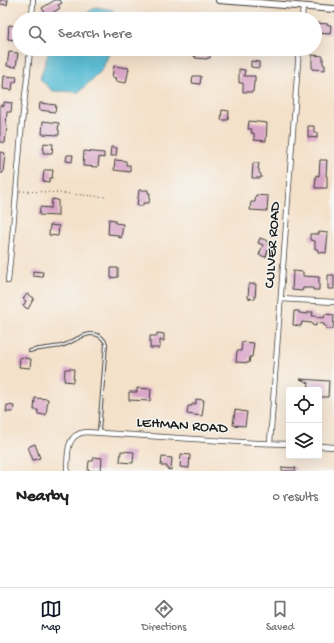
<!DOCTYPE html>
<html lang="en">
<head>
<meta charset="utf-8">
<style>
  :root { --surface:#fff; --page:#f6f6f6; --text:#222; --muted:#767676; --line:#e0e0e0; --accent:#111827 }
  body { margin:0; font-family:"Gochi Hand",sans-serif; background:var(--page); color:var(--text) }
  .controls { position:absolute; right:12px; bottom:12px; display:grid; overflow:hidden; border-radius:4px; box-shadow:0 4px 16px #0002 }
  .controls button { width:36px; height:36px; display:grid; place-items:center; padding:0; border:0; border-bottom:1px solid var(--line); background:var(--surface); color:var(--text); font:20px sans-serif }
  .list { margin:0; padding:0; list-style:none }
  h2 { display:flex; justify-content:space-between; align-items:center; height:52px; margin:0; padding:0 16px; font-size:17px }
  h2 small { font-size:13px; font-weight:400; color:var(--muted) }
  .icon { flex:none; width:22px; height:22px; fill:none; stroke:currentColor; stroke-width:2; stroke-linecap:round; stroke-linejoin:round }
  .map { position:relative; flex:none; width:334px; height:471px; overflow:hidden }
  .search { position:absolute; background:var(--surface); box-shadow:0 4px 16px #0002; left:12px; right:12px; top:12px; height:44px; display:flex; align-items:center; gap:10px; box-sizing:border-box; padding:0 14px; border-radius:22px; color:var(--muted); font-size:15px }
  .sheet { height:116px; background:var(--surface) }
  nav { display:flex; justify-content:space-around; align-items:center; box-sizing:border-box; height:56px; border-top:1px solid var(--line); background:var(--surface); font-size:11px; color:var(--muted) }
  nav a { display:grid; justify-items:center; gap:2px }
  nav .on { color:var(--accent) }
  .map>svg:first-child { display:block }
</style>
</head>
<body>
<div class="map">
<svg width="334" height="471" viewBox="0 0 334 471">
  <rect width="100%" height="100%" fill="#f6f6f2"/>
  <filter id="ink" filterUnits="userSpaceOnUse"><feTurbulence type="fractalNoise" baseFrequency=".025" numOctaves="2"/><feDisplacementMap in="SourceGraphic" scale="8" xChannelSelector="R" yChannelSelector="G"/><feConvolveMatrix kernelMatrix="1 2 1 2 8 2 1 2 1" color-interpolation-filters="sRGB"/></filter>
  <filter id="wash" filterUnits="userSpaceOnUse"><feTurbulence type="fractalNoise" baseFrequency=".012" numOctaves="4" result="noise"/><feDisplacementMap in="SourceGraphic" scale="16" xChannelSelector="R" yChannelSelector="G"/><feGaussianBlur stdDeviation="0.9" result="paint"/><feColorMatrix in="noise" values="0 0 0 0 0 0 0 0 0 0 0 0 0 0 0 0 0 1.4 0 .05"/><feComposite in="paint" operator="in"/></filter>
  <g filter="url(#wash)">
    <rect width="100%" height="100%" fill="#f4e1ca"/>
    <path fill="#56bcd4" stroke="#396c78" d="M 96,7 L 113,10 L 115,19 L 78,19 Z
      M 51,49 L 111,49 L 102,70 L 79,92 L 53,91 L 40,79 L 49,51 Z"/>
    <g id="blocks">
      <path fill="#d9a5c7" d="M 0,0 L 8,0 L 7,5 L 0,4 Z
        M 55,0 L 60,0 L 62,3 L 58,5 L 60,8 L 47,16 L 42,8 Z
        M 316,23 L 328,24 L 328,25 L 331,25 L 330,34 L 315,33 Z
        M 9,25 L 17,26 L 15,40 L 8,39 Z
        M 193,49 L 210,50 L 210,58 L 207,58 L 207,59 L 195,58 L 196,56 L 193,56 Z
        M 9,52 L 18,53 L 16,67 L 7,66 Z
        M 312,55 L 323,56 L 323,64 L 325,65 L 325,70 L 312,69 Z
        M 251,61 L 259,62 L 259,68 L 251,67 Z
        M 114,66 L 129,68 L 126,83 L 115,81 L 116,78 L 112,77 Z
        M 239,69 L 245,70 L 244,76 L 255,76 L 255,82 L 254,82 L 253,92 L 243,92 L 243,83 L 239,83 Z
        M 4,76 L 17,77 L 16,82 L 13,82 L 12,90 L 3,89 Z
        M 193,76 L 201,76 L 200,84 L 192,83 Z
        M 4,102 L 12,103 L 11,112 L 7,112 L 6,126 L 7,126 L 5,143 L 0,142 L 0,105 L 4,106 Z
        M 40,103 L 56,105 L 55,112 L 39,110 Z
        M 222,110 L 229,111 L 228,120 L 221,120 Z
        M 43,121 L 59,123 L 58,130 L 59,130 L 59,135 L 42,134 Z
        M 249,121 L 267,123 L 266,141 L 254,140 L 254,133 L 251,133 L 252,129 L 248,129 Z
        M 308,126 L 314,126 L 314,132 L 317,132 L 317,138 L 308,137 Z
        M 44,143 L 53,144 L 52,153 L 43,153 Z
        M 111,147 L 117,148 L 116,156 L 110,156 Z
        M 84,151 L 104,153 L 104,158 L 99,157 L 98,167 L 83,166 Z
        M 0,152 L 5,153 L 3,173 L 0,173 Z
        M 67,155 L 73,155 L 72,162 L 66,161 Z
        M 115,160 L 126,161 L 126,165 L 130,165 L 130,172 L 114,170 Z
        M 320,160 L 327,160 L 326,176 L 327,176 L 327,188 L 315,188 L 316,175 L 319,176 Z
        M 253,163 L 259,163 L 258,169 L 259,169 L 259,173 L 261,174 L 261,178 L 252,178 Z
        M 44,170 L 53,170 L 52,178 L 50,178 L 49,182 L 43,181 Z
        M 139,190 L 148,190 L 148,193 L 150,193 L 149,203 L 143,203 L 143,206 L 137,206 Z
        M 256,195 L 268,196 L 267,211 L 250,210 L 251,202 L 255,202 Z
        M 52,199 L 58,200 L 58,216 L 39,215 L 40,207 L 51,208 Z
        M 109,219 L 115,220 L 115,223 L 123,224 L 121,238 L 118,237 L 118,235 L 108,234 Z
        M 50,225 L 59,226 L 58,236 L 49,235 Z
        M 319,232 L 328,233 L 326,253 L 318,252 L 318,249 L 315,249 L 315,241 L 310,240 L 310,234 L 319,234 Z
        M 260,238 L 268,241 L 267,245 L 272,246 L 270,251 L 268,250 L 266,257 L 259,255 L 263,245 L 258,243 Z
        M 111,268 L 118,268 L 118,277 L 111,278 Z
        M 33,271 L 43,272 L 42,277 L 33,276 Z
        M 293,271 L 303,272 L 303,276 L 319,277 L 319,290 L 313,290 L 313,288 L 303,288 L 302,291 L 292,290 Z
        M 328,275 L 334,275 L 334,289 L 328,289 Z
        M 249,284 L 256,284 L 255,299 L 248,298 Z
        M 27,294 L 34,298 L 28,309 L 23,306 L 26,301 L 23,299 Z
        M 294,311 L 299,311 L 299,313 L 308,314 L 308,312 L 313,312 L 312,316 L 316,316 L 316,317 L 324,318 L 325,314 L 334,315 L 333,329 L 326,329 L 326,326 L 324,326 L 324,324 L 316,323 L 316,326 L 312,325 L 312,323 L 302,322 L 301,326 L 293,325 Z
        M 157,333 L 164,334 L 164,341 L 160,340 L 160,348 L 150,348 L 150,336 L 157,336 Z
        M 242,342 L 254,343 L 252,357 L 250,357 L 249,363 L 236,362 L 237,351 L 241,351 Z
        M 20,357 L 31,359 L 30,368 L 19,367 Z
        M 65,369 L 74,369 L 73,382 L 64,381 Z
        M 300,379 L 329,381 L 328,397 L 319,397 L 319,390 L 308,390 L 309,383 Z
        M 137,388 L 151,389 L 150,401 L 129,400 L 129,392 L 137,392 Z
        M 35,398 L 48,399 L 46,415 L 38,414 L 38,410 L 34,410 Z
        M 196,399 L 204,400 L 202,416 L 187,414 L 188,406 L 192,406 L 192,404 L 196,404 Z
        M 7,405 L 14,406 L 13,412 L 6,412 Z
        M 235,410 L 247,412 L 245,426 L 233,425 Z
        M 35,444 L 40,458 L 33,460 L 28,447 Z
        M 121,451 L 134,452 L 133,463 L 120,462 Z
        M 181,454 L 190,455 L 189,468 L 180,467 Z
        M 94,457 L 102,458 L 101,471 L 88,471 L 89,461 L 93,461 Z
        M 162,457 L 172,458 L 171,470 L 167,469 L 167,466 L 161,466 Z
        M 282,467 L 296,468 L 295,471 L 282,471 Z"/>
    </g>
  </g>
  <g filter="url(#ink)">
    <use href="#blocks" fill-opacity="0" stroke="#3c3a36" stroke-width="1"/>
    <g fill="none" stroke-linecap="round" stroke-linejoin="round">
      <defs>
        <path id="lane" d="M 30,351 C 40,348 50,348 61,346 C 70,344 77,337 86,335 C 95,332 103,336 106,344 L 99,431"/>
        <path id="street" d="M 32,19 L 33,0
          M 302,19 L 303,6
          M 8,281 C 13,232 17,183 21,134 C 23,106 28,78 30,49
          M 281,299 L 334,302
          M 270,443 L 299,49
          M 319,446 L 334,447
          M 67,471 C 68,455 65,434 86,432 L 256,443 L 289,444"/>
        <path id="secondary" d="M 219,0 L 334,9"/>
      </defs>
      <use href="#lane" stroke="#3c3a36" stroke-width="4"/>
      <use href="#street" stroke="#3c3a36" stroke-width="6"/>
      <use href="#secondary" stroke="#3c3a36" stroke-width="8"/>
      <path stroke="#3c3a36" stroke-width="1" stroke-dasharray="1 3" stroke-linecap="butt" d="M 20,191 L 47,192 L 106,197"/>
      <use href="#lane" stroke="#fff" stroke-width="2"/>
      <use href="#street" stroke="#fff" stroke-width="4.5"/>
      <use href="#secondary" stroke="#fff" stroke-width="6"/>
    </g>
  </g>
  <g text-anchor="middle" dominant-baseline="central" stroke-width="3" stroke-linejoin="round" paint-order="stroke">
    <g font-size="15" fill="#1c1c1c" stroke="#f6f6f2">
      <text transform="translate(273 245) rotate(-86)">CULVER ROAD</text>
      <text transform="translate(182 426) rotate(4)">LEHMAN ROAD</text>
    </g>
  </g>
</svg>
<div class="controls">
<button><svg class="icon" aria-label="locate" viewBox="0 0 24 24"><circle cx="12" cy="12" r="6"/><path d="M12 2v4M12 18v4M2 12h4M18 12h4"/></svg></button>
<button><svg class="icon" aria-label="layers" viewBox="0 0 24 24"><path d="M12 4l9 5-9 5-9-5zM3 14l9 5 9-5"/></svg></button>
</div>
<div class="search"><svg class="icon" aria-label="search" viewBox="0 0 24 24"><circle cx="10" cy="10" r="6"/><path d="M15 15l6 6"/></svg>Search here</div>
</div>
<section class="sheet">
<h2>Nearby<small>0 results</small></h2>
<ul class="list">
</ul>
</section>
<nav>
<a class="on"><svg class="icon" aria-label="map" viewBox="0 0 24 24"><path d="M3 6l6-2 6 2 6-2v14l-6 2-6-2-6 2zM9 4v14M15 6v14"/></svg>Map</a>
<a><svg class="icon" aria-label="directions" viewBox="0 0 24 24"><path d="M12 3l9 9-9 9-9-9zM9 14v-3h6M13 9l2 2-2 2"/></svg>Directions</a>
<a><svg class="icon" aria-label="saved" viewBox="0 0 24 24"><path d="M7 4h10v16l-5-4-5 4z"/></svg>Saved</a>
</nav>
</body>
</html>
